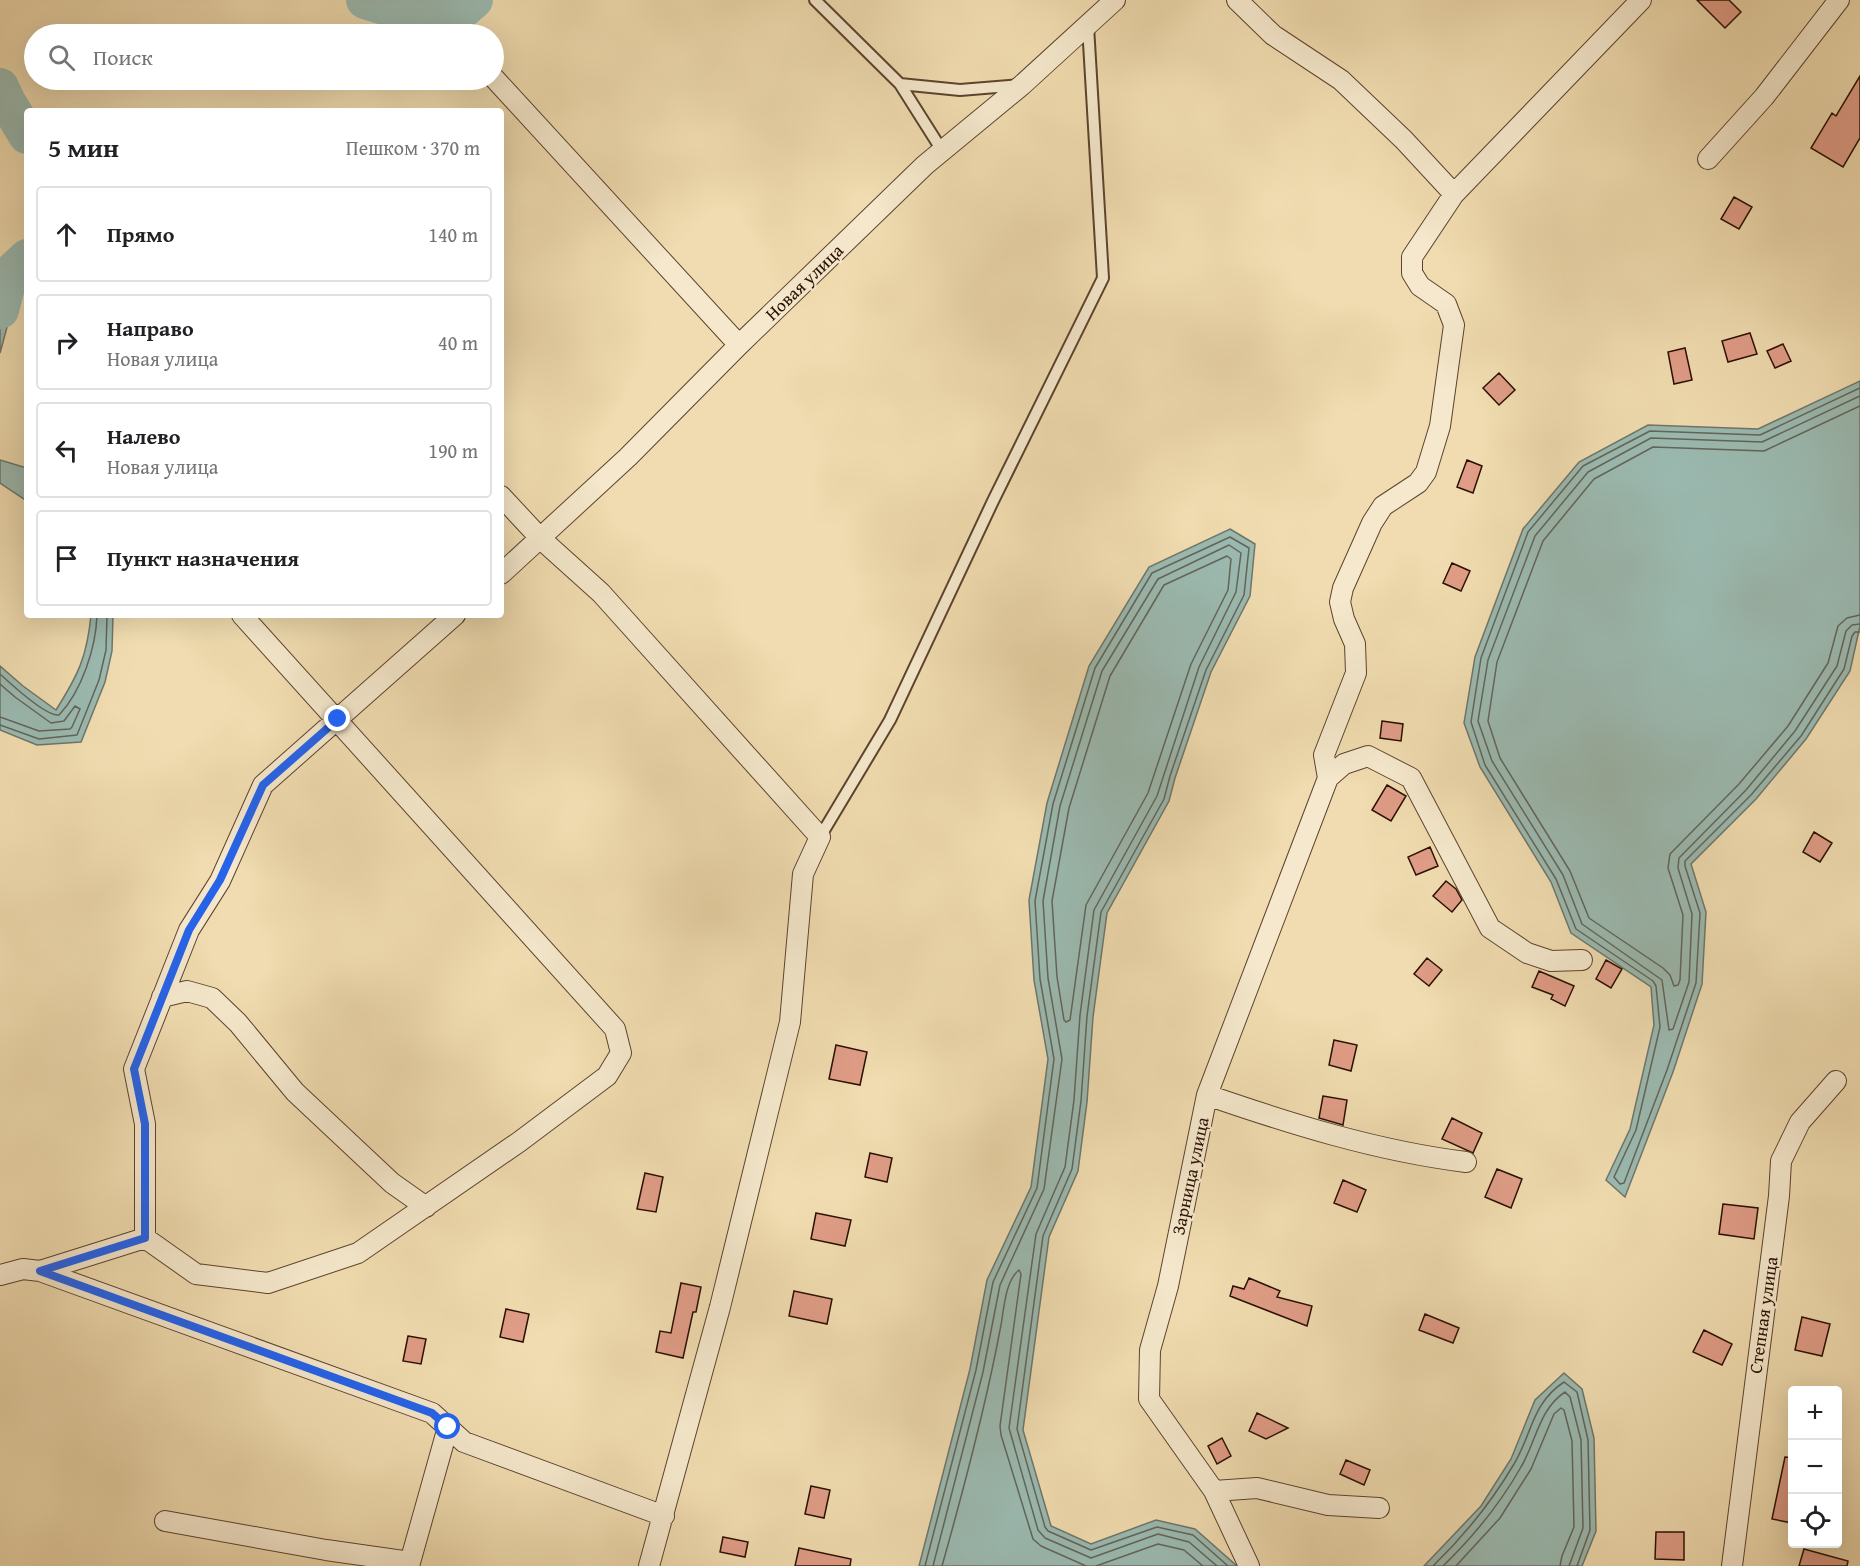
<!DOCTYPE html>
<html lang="ru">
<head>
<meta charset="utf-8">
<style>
  :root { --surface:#fff; --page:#f2f2f2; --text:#202124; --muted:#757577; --line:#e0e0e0 }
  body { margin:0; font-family:"Gentium Book Plus",serif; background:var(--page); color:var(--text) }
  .controls { position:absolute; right:18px; bottom:18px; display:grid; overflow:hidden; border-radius:6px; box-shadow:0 6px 24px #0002 }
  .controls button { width:54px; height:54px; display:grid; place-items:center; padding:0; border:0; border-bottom:2px solid var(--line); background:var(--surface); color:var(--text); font:30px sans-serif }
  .stop { position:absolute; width:18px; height:18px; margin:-14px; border:4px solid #2563eb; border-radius:50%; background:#fff }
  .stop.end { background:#2563eb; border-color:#fff; box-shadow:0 2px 6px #0008 }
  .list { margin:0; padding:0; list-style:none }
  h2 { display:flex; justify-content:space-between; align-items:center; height:78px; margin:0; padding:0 24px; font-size:26px }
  h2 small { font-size:20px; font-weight:400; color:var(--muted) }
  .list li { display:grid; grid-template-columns:39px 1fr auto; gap:18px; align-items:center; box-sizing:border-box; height:96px; margin:0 12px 12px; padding:0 12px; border:2px solid var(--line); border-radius:6px }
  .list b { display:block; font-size:22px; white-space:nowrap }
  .list p { margin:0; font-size:20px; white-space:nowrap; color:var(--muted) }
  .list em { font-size:20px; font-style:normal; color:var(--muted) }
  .icon { flex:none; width:33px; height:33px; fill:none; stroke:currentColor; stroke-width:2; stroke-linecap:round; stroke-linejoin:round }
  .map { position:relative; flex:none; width:1860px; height:1566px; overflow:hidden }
  .search { position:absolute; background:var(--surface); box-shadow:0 6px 24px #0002; left:24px; top:24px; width:480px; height:66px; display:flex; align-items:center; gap:15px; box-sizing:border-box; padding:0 21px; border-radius:33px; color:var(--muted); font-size:22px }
  .panel { position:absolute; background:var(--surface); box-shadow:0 6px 24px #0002; left:24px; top:108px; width:480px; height:510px; border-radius:6px }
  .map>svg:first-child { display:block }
</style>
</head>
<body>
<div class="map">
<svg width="1860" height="1566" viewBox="0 0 1860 1566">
  <rect width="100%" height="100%" fill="#f0dcb0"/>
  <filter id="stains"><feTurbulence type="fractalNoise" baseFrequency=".00333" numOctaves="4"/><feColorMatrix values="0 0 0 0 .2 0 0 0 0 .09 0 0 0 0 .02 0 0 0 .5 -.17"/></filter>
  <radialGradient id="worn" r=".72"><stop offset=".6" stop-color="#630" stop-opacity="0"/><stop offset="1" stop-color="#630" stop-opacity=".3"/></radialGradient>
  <path fill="#9bbab1" stroke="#6e766b" stroke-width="1.5" d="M 9,275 L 9,320 L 0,353 L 0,300 Z
    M 1860,381 L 1860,626 L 1850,671 L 1806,739 L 1756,799 L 1691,864 L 1706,912 L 1702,984 L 1673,1072 L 1625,1197 L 1606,1180 L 1630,1129 L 1654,1025 L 1651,987 L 1571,933 L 1551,882 L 1480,767 L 1464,723 L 1475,657 L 1523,529 L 1579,462 L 1648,425 L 1758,429 Z
    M 0,460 L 27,468 L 27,501 L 0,483 Z
    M 1230,529 L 1255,544 L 1250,596 L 1211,672 L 1175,778 L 1169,801 L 1107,913 L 1093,1017 L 1087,1102 L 1078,1171 L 1049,1237 L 1023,1430 L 1051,1526 L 1091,1544 L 1156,1520 L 1195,1529 L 1237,1566 L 919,1566 L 970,1369 L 987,1280 L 1031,1187 L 1048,1059 L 1034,980 L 1029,900 L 1047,803 L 1089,666 L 1149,567 Z
    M 91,615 L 113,615 L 112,651 L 105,682 L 81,742 L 37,745 L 0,730 L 0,666 L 23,686 L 56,710 C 78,675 87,657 91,615 Z
    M 1564,1373 L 1582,1389 L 1594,1438 L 1596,1531 L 1582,1566 L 1424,1566 L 1481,1506 L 1511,1459 L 1535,1400 Z"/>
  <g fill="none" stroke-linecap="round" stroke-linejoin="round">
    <path stroke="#62655a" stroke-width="1.5" d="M 1860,388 L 1760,435 L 1650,431 L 1583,466 L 1528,532 L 1481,658 L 1471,722 L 1485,765 L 1556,879 L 1576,929 L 1653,981 L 1656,986 L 1660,1027 L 1636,1130 L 1614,1177 L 1620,1184 L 1624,1183 L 1667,1070 L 1696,983 L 1700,913 L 1685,866 L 1685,861 L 1751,795 L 1801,736 L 1844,669 L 1852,636 L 1855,632 L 1860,632
      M 1860,396 L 1762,442 L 1651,438 L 1588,472 L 1535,536 L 1488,660 L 1478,721 L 1492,761 L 1563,875 L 1582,924 L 1662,980 L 1669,1030 L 1673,1029 L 1689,982 L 1692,914 L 1678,868 L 1679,858 L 1746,790 L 1795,731 L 1837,666 L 1846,631 L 1852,625 L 1860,624
      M 1860,406 L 1764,451 L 1653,447 L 1594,479 L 1543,541 L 1497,662 L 1488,721 L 1500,758 L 1570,871 L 1589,918 L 1663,968 L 1670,975 L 1674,986 L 1678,985 L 1680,980 L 1683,915 L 1668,868 L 1670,854 L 1739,784 L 1788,726 L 1828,663 L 1838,626 L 1847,618 L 1860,615
      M 1227,556 L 1231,559 L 1228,590 L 1191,664 L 1148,793 L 1086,905 L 1070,1020 L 1066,1022 L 1064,1020 L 1057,977 L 1052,901 L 1069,808 L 1110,676 L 1164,585 Z
      M 0,674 C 11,684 46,717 59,715 C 82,691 96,647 97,615
      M 0,684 L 15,697 L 51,723 L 64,721 L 75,706 L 80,709 L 72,727 L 70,729 L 39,731 L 0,717
      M 0,725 L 39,739 L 77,735 L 99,680 L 106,650 L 107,615
      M 925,1566 L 976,1370 L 993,1282 L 1037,1188 L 1054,1059 L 1040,979 L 1035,901 L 1053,804 L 1095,668 L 1152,573 L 1230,537 L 1249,548 L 1244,595 L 1206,670 L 1170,776 L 1164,799 L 1101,912 L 1087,1016 L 1081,1101 L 1072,1169 L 1043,1236 L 1017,1429 L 1045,1527 L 1048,1531 L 1091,1550 L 1157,1527 L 1193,1535 L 1228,1566
      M 933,1566 L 983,1372 L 1000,1285 L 1044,1189 L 1062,1059 L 1048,978 L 1043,901 L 1060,806 L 1102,671 L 1158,579 L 1229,545 L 1241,553 L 1236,592 L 1199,667 L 1157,796 L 1094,910 L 1080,1015 L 1074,1100 L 1065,1167 L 1036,1234 L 1009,1428 L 1038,1530 L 1045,1538 L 1091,1558 L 1158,1534 L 1189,1542 L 1217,1566
      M 942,1566 C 964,1488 985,1410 1000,1330 C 1004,1313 1004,1282 1019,1270 L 1021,1274 L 1000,1426 L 1001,1435 L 1033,1539 L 1041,1546 L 1086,1566
      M 1096,1566 L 1158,1544 L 1184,1550 L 1203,1566
      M 1433,1566 C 1465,1535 1491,1503 1514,1464 C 1532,1434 1532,1403 1564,1382 L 1577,1392 L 1588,1440 L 1590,1530 L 1577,1566
      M 1443,1566 C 1474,1536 1500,1504 1521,1467 C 1536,1442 1539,1409 1565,1392 L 1570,1397 L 1581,1440 L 1583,1528 L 1569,1566
      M 1456,1566 L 1500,1518 L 1531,1469 L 1554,1414 L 1561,1408 L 1564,1410 L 1572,1441 L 1574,1527 L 1562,1556 L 1560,1566"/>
    <path stroke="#9bbab1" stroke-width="38" d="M 365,0 L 394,9 L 459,13 L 474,0
      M 0,87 L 7,102 L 27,135
      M 0,310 L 9,275 L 27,258"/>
  </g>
  <path fill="#e09d87" stroke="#2a1003" stroke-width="1.5" d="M 1697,0 L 1729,0 L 1741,12 L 1725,28 Z
    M 1860,76 L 1860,138 L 1843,167 L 1811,148 L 1832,113 L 1836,116 Z
    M 1734,197 L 1752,207 L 1739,229 L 1721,219 Z
    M 1750,333 L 1757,354 L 1728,362 L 1722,341 Z
    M 1783,344 L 1791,361 L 1775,368 L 1767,351 Z
    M 1685,348 L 1692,380 L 1674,384 L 1668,352 Z
    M 1499,373 L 1515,390 L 1499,405 L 1483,388 Z
    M 1467,460 L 1482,466 L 1473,493 L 1457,487 Z
    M 1452,563 L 1470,571 L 1461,591 L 1443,583 Z
    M 1382,721 L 1403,724 L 1401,741 L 1380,738 Z
    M 1387,785 L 1406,796 L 1391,821 L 1372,810 Z
    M 1814,832 L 1832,843 L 1820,862 L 1803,852 Z
    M 1430,847 L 1438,866 L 1416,875 L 1408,857 Z
    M 1446,881 L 1456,889 L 1462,900 L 1452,912 L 1433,896 Z
    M 1427,958 L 1442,970 L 1429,986 L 1414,974 Z
    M 1606,960 L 1622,969 L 1611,988 L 1596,979 Z
    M 1539,971 L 1574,986 L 1565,1006 L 1551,999 L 1553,995 L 1532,987 Z
    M 1334,1040 L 1357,1045 L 1351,1071 L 1329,1065 Z
    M 836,1045 L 867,1052 L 860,1085 L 829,1079 Z
    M 1323,1096 L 1347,1100 L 1343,1125 L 1319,1118 Z
    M 1452,1118 L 1482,1133 L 1473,1153 L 1442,1139 Z
    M 870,1153 L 892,1158 L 887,1182 L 865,1177 Z
    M 1497,1169 L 1522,1179 L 1511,1208 L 1485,1197 Z
    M 645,1173 L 663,1177 L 656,1212 L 637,1209 Z
    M 1343,1180 L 1366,1190 L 1357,1212 L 1334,1203 Z
    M 1723,1204 L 1758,1208 L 1754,1239 L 1719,1234 Z
    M 816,1213 L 851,1220 L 845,1246 L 811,1239 Z
    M 1249,1278 L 1280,1291 L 1277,1297 L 1312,1306 L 1307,1326 L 1230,1296 L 1233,1286 L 1244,1289 Z
    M 681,1283 L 701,1287 L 696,1312 L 693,1312 L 683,1358 L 656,1352 L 660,1331 L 671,1333 Z
    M 794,1291 L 832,1299 L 827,1324 L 789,1316 Z
    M 506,1309 L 529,1314 L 523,1342 L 500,1337 Z
    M 1425,1314 L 1459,1328 L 1453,1343 L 1419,1330 Z
    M 1802,1317 L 1830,1324 L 1822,1356 L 1795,1350 Z
    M 1704,1330 L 1732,1344 L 1722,1365 L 1693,1352 Z
    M 408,1336 L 426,1339 L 421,1364 L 403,1361 Z
    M 1257,1413 L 1288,1428 L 1266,1439 L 1249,1431 Z
    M 1222,1438 L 1231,1456 L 1217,1464 L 1208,1446 Z
    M 1785,1457 L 1792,1458 L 1792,1523 L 1772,1519 Z
    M 1346,1460 L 1370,1470 L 1364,1485 L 1340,1474 Z
    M 811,1486 L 830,1490 L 824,1518 L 805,1514 Z
    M 1656,1532 L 1684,1532 L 1684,1560 L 1655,1559 Z
    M 723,1537 L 748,1542 L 745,1557 L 720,1552 Z
    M 799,1548 L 851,1559 L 850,1566 L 795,1566 Z
    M 1804,1549 L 1848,1561 L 1847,1566 L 1799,1566 Z"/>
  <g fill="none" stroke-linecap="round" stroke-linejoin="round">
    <defs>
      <path id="lane" d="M 815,0 L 900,84 L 943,152
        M 900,84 L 960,90 L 1020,85
        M 820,837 L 890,720 L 993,501 L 1103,278 L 1088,26"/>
      <path id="street" d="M 1237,0 L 1273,35 L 1341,80 L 1404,140 L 1454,194
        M 494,78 L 739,345
        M 1708,159 L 1764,97 L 1839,0
        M 501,496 L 541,539 L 601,593 L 820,837 L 803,874 L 790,1022 L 720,1307 L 649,1566
        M 501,574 L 628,457 L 739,345 L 925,165 L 1022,85 L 1115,0
        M 1328,778 L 1344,764 L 1368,756 L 1411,778 L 1490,928 L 1527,953 L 1551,961 L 1582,960
        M 162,997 L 187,991 L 212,998 L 238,1023 L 295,1092 L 392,1183 L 426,1207
        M 1207,1095 C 1291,1124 1377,1151 1466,1162
        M 145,1238 L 196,1274 L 268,1283 L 358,1253 L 519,1142 L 607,1076 L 621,1053 L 615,1029 L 242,615
        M 40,1271 L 432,1413 L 464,1442 L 664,1516
        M 0,1275 L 23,1269 L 40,1271 L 145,1238 L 145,1124 L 134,1069 L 189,930 L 220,881 L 263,785 L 455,615
        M 1214,1491 L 1257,1488 L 1328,1505 L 1379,1508
        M 165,1521 L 326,1550 L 410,1562
        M 409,1566 L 448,1427
        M 1249,1566 L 1214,1491 L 1149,1399 L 1150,1350 L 1168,1286 L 1207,1095 L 1328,778 L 1324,755 L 1356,673 L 1355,644 L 1344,619 L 1340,602 L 1343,588 L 1372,523 L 1383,506 L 1418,483 L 1426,472 L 1440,426 L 1454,325 L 1446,304 L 1420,286 L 1412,273 L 1412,257 L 1454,194 L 1641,0
        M 1732,1566 L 1779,1196 L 1781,1161 L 1800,1122 L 1836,1081"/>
    </defs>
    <use href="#lane" stroke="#5c432e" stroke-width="14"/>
    <use href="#street" stroke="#5c432e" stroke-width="22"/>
    <use href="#lane" stroke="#f5e8cc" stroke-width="10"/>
    <use href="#street" stroke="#f5e8cc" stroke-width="20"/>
  </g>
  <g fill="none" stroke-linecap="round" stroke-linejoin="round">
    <path stroke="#2563eb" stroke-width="8" d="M 338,719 L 263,785 L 220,880 L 189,930 L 134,1069 L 145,1124 L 145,1238 L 40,1271 L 432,1413 L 448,1427"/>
  </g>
  <g text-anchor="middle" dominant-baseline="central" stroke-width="4.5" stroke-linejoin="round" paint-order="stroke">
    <g font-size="18" fill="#2a1003" stroke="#f5e8cc">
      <text transform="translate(804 282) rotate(-44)">Новая улица</text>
      <text transform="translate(1190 1176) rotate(-78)">Зарница улица</text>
      <text transform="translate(1763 1315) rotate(-82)">Степная улица</text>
    </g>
  </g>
  <rect width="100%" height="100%" filter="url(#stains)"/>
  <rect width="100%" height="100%" fill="url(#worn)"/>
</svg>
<div class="controls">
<button>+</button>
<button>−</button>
<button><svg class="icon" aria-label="locate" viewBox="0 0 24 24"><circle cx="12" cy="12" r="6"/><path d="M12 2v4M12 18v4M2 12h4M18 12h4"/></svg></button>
</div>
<div class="stop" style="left:448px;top:1427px"></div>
<div class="stop end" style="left:338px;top:719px"></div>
<div class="search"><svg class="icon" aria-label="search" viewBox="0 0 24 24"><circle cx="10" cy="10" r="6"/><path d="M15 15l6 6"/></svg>Поиск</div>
<section class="panel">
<h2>5 мин<small>Пешком · 370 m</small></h2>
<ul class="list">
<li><svg class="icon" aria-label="ahead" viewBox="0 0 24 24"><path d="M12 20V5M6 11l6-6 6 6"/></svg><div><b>Прямо</b></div><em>140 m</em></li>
<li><svg class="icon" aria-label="right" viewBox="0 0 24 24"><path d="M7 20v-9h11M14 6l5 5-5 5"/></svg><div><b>Направо</b><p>Новая улица</p></div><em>40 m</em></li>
<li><svg class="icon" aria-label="left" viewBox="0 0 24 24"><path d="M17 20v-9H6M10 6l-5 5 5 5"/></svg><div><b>Налево</b><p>Новая улица</p></div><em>190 m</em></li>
<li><svg class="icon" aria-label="arrive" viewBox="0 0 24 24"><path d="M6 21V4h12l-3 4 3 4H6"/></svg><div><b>Пункт назначения</b></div></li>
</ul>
</section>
</div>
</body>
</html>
